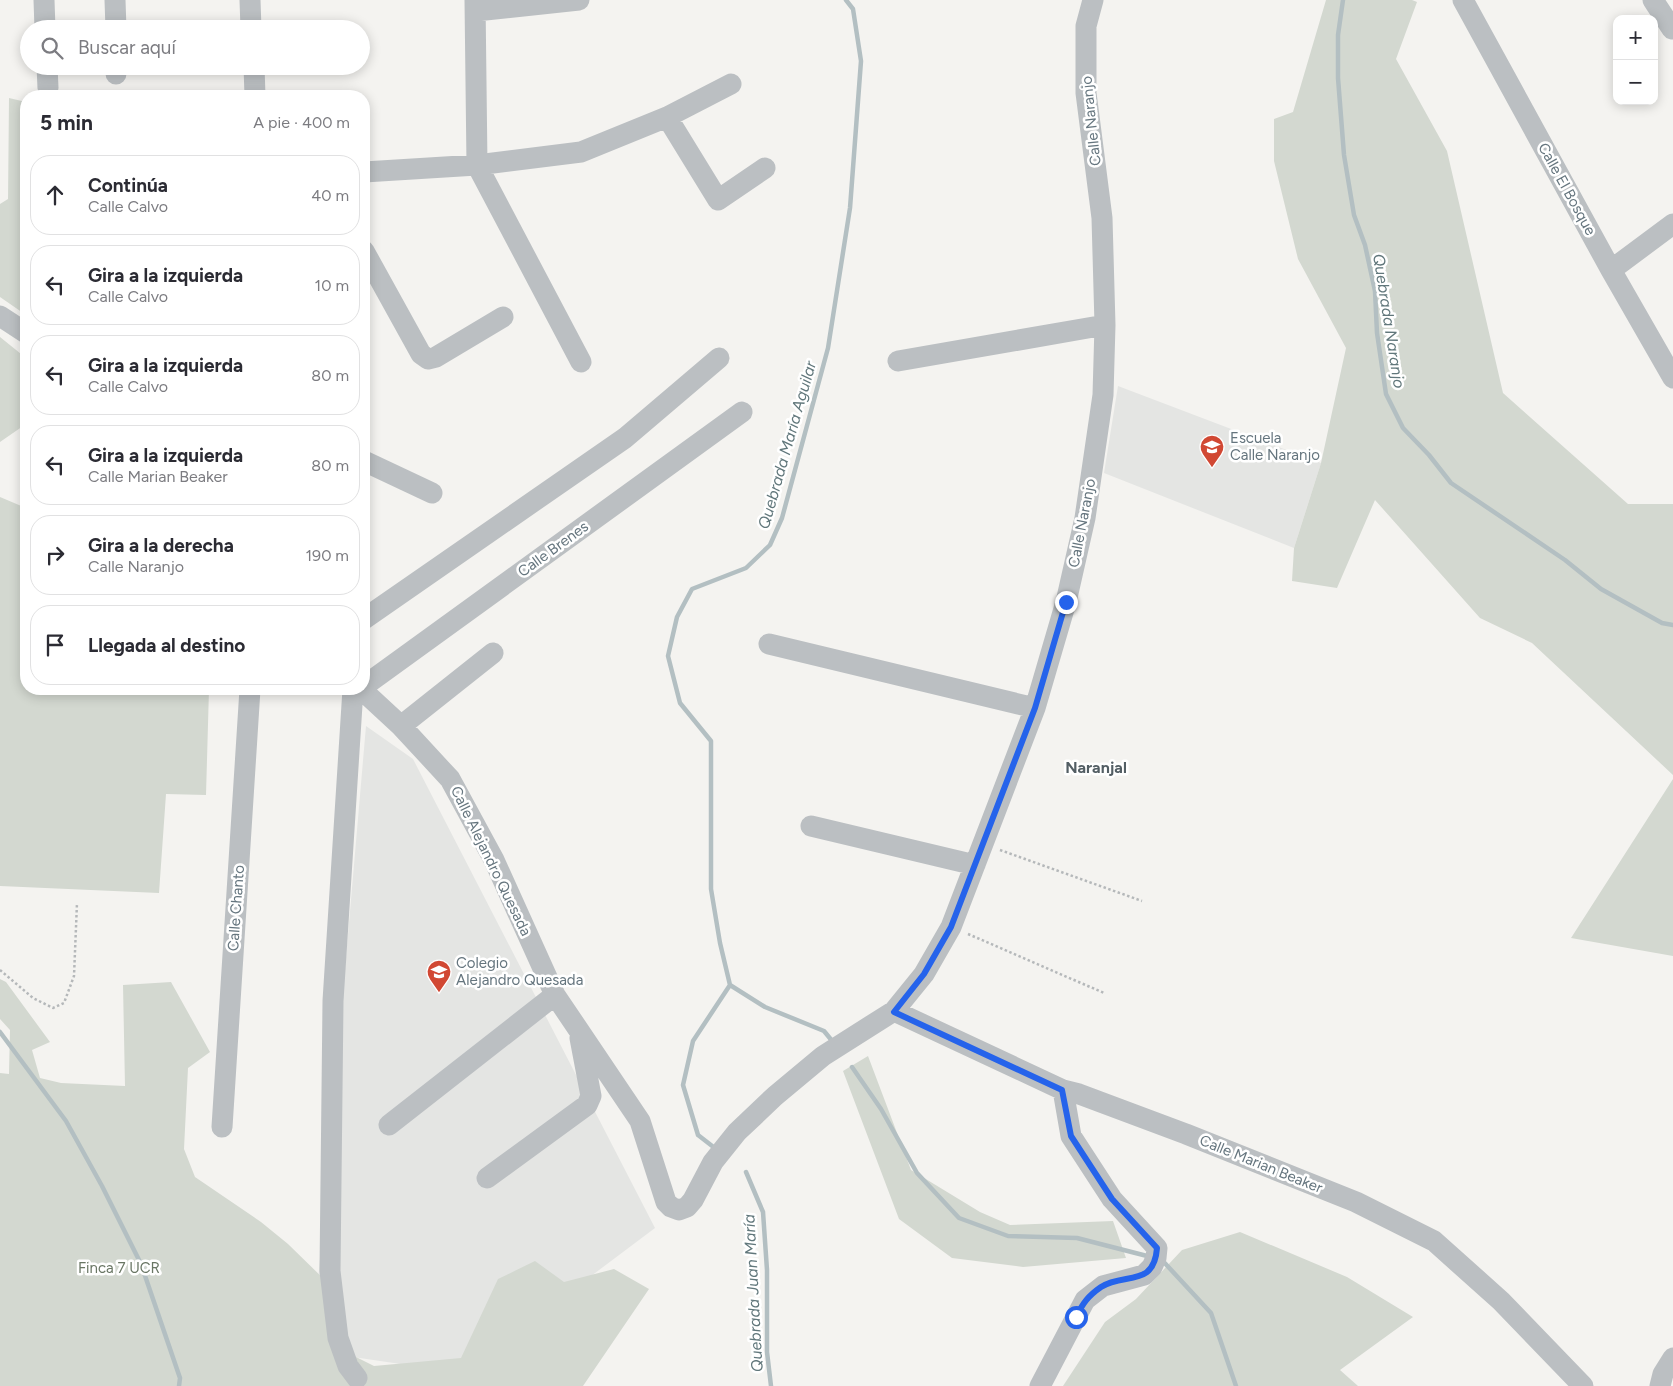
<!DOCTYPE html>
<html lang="es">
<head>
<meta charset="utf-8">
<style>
  :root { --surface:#fff; --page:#f7f7f7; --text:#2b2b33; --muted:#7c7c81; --line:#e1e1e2 }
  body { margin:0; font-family:Figtree,sans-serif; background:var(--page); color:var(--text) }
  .controls { position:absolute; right:15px; top:15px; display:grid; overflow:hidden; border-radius:10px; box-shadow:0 2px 12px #0003 }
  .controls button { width:45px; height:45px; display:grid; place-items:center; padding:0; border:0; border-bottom:1px solid var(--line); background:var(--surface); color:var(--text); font:25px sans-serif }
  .stop { position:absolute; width:15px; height:15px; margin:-11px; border:4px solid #2563eb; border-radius:50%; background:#fff }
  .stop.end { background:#2563eb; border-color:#fff; box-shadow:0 1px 5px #0008 }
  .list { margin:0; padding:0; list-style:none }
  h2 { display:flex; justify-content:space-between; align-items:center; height:65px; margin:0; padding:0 20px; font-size:21px }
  h2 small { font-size:16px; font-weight:400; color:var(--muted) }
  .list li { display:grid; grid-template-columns:32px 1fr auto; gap:15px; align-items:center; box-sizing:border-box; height:80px; margin:0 10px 10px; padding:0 10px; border:1px solid var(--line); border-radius:20px }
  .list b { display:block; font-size:19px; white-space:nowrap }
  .list p { margin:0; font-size:16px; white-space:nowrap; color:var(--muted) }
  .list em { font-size:16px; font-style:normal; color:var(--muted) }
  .icon { flex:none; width:28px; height:28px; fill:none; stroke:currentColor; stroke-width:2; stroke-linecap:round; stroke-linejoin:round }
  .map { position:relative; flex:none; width:1673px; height:1386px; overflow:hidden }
  .search { position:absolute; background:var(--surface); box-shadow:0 2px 12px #0003; left:20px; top:20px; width:350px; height:55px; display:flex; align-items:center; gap:12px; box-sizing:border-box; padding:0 18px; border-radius:28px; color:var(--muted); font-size:19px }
  .panel { position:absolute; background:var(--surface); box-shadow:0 2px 12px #0003; left:20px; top:90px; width:350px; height:605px; border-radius:20px }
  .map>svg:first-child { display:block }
</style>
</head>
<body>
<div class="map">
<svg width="1673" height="1386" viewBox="0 0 1673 1386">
  <rect width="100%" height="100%" fill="#f4f3f0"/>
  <path fill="#e4e5e3" d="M 1118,386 L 1321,463 L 1294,548 L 1104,473 Z
    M 366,726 L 413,759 L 655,1228 L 462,1373 L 312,1351 Z"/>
  <path fill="#d3d8d0" d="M 1326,0 L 1412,0 L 1417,2 L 1396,59 L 1447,151 L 1503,393 L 1628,504 L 1673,504 L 1673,775 L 1532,643 L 1480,618 L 1375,500 L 1337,588 L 1292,581 L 1294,548 L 1321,463 L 1346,348 L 1298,259 L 1274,161 L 1274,119 L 1293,112 Z
    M 9,98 L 26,102 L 26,315 L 0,297 L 0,204 L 8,199 Z
    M 0,337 L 26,358 L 26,424 L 0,442 Z
    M 0,497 L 26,508 L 26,689 L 209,689 L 206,795 L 166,794 L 159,893 L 0,886 Z
    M 1673,779 L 1673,956 L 1571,938 Z
    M 0,979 L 6,982 L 50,1042 L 32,1050 L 40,1078 L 61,1083 L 125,1086 L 123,985 L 171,982 L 210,1052 L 188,1068 L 184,1149 L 195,1177 L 261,1222 L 288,1244 L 329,1284 L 332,1345 L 374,1366 L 461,1358 L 498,1279 L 535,1261 L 564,1282 L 614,1269 L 649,1289 L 583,1386 L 0,1386 L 0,1073 L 9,1074 L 10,1030 L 0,1019 Z
    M 868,1056 L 911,1170 L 980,1212 L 1010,1225 L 1113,1221 L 1126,1258 L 1023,1267 L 952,1258 L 899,1219 L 843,1071 Z
    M 1240,1232 L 1347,1277 L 1413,1317 L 1340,1370 L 1358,1386 L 1063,1386 L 1105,1322 L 1136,1299 L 1182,1250 Z"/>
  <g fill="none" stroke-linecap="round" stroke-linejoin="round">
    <path stroke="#b3bfc2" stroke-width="4.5" d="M 1343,0 L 1338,35 L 1338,78 L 1344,155 L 1354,215 L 1365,245 L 1375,291 L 1377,333 L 1386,394 L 1403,428 L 1429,455 L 1451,483 L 1565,560 L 1601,589 L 1662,623 L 1673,625
      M 0,1032 L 66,1121 L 102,1186 L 141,1264 L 180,1378 L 179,1386
      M 833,1042 L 824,1031 L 765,1007 L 730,985 L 720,943 L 711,889 L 711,741 L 680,703 L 668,656 L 677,617 L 692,589 L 746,568 L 770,545 L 782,518 L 828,348 L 850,208 L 861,61 L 853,9 L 846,0
      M 852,1067 L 881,1109 L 917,1173 L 959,1218 L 1008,1236 L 1077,1238 L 1151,1257
      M 716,1149 L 698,1135 L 683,1085 L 693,1041 L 730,985
      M 746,1172 L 763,1212 L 767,1270 L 767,1352 L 771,1386
      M 1161,1259 L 1211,1313 L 1236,1386"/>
    <path stroke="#b5b8ba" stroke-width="2.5" stroke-dasharray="2.5 2.5" stroke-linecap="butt" d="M 1000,850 L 1142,901
      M 968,934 L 1104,993
      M 0,970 L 33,998 L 53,1008 L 64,1003 L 74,976 L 77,903"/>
    <path stroke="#bbbfc2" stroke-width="21" d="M 44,0 L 45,29
      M 115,0 L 116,29
      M 250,0 L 251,29
      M 475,0 L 477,165 L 581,362
      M 1463,0 L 1611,270 L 1673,378
      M 1653,0 L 1672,29
      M 476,11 L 579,0
      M 47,66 L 48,88
      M 116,66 L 116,74
      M 254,66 L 255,96
      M 667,117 L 718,200 L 765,168
      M 364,172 L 477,165 L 581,152 L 667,117 L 731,84
      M 364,251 L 421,354 L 428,359 L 436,357 L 503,317
      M 1611,270 L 1673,224
      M 0,316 L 26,333
      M 898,361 L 1105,325
      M 364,461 L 432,493
      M 364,619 L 625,438 L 719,358
      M 769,644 L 1035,708
      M 364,686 L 742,412
      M 353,689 L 333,1001 L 330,1271 L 338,1338 L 348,1366 L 357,1378
      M 361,689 L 401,726 L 450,779 L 494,860 L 555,995 L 640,1121 L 666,1202 L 671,1207 L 679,1210 L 687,1207 L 693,1200 L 713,1162 L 737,1132 L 775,1096 L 823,1056 L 894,1011 L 924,974 L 951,927 L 1035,708 L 1066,602 L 1085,518 L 1103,395 L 1105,325 L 1102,218 L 1086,93 L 1086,26 L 1093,0
      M 401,726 L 493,653
      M 811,826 L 975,865
      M 894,1011 L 1063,1090 L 1079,1094 L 1186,1134 L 1356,1202 L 1434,1241 L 1501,1301 L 1583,1386
      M 389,1125 L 555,995
      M 222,1127 L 250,689
      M 487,1178 L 587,1105 L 591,1096 L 580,1038
      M 1040,1386 L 1085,1300 L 1103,1286 L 1144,1275 L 1152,1267 L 1156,1258 L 1157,1248 L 1112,1199 L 1071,1136 L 1063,1090
      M 1660,1386 L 1663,1374 L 1673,1358"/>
  </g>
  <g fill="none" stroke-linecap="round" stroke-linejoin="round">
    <path stroke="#2563eb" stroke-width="6" d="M 1066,602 L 1035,708 L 951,927 L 924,974 L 894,1012 L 1062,1090 L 1071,1136 L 1112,1199 L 1157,1248 C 1154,1288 1124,1272 1101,1287 C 1088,1296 1083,1303 1076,1317"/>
  </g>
  <defs>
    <symbol id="school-pin" viewBox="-11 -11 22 30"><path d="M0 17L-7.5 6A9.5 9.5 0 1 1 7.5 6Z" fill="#d14833" stroke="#fff"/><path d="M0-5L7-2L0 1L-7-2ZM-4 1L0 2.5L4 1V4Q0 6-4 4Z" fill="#fff"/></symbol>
  </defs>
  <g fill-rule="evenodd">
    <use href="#school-pin" x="1198" y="433" width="28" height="38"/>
    <use href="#school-pin" x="425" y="958" width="28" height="38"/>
  </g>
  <g text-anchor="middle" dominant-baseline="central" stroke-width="5" stroke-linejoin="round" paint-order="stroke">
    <g font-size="15" fill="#65757e" stroke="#fff">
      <text transform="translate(1091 121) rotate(-96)">Calle Naranjo</text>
      <text transform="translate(1567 189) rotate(61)">Calle El Bosque</text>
      <text transform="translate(1082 523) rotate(-79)">Calle Naranjo</text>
      <text transform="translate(553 549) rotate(-36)">Calle Brenes</text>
      <text transform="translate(491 861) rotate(64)">Calle Alejandro Quesada</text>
      <text transform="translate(236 908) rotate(-86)">Calle Chanto</text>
      <text transform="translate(1261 1164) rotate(22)">Calle Marian Beaker</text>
    </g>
    <g font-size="15" fill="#65757e" stroke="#fff" text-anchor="start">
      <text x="1230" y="438">Escuela<tspan x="1230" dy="17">Calle Naranjo</tspan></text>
      <text x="456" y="963">Colegio<tspan x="456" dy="17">Alejandro Quesada</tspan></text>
    </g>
    <g font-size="15" fill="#697664" stroke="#fff">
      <text x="119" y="1268">Finca 7 UCR</text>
    </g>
    <g font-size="16" font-style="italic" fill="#61777b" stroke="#fff">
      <text transform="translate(1389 321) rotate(81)">Quebrada Naranjo</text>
      <text transform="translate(787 445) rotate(-74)">Quebrada María Aguilar</text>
      <text transform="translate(753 1293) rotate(-93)">Quebrada Juan María</text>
    </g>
    <g font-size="16" font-weight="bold" fill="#535e64" stroke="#fff">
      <text x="1096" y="767">Naranjal</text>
    </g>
  </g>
</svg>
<div class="controls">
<button>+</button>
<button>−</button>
</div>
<div class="stop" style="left:1076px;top:1317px"></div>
<div class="stop end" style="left:1066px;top:602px"></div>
<div class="search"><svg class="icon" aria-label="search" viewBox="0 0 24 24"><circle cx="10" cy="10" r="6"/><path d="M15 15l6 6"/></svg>Buscar aquí</div>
<section class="panel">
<h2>5 min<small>A pie · 400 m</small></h2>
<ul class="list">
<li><svg class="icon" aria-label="ahead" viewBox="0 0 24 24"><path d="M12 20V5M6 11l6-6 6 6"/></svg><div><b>Continúa</b><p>Calle Calvo</p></div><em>40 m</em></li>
<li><svg class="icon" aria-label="left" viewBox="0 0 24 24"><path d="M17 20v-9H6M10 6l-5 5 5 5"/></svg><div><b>Gira a la izquierda</b><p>Calle Calvo</p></div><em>10 m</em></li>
<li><svg class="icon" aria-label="left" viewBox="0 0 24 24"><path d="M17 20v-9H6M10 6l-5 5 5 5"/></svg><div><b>Gira a la izquierda</b><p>Calle Calvo</p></div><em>80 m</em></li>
<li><svg class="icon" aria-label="left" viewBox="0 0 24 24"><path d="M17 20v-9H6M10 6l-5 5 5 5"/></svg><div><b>Gira a la izquierda</b><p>Calle Marian Beaker</p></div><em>80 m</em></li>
<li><svg class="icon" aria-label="right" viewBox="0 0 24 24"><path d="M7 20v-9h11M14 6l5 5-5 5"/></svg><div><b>Gira a la derecha</b><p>Calle Naranjo</p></div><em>190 m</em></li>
<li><svg class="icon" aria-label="arrive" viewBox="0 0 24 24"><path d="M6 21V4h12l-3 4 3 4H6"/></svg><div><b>Llegada al destino</b></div></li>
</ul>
</section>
</div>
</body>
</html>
